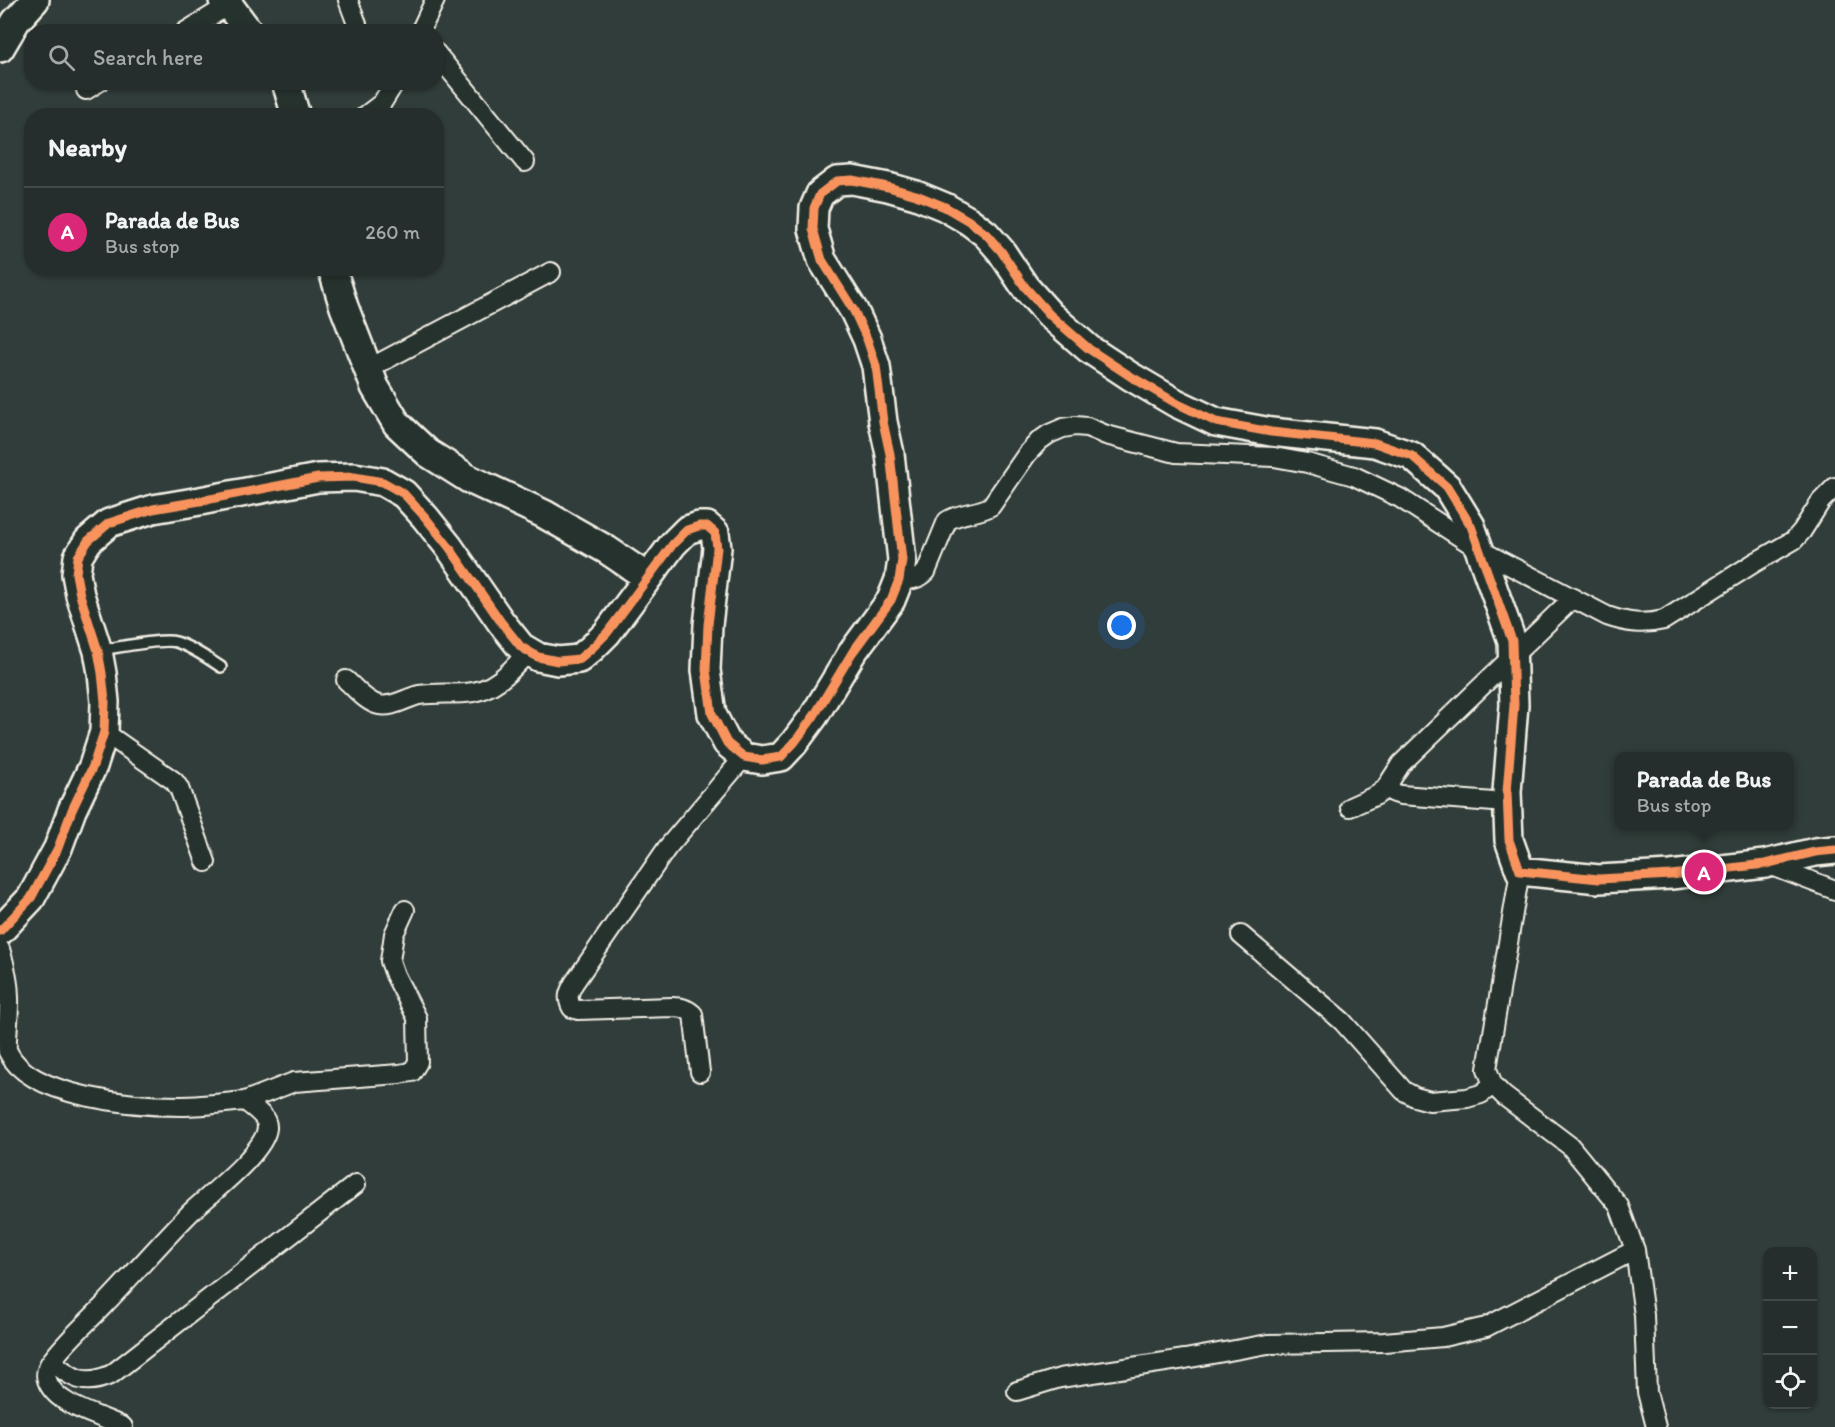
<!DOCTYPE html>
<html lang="en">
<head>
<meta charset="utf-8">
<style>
  :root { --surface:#252e2c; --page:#313a38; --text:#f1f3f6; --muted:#a3a8a9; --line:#424a48; --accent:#db2777 }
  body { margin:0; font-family:Itim,sans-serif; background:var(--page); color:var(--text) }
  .controls { position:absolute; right:18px; bottom:18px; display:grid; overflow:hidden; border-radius:12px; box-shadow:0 2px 4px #0004 }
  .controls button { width:54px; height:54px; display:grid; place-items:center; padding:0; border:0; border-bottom:2px solid var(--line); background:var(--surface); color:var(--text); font:30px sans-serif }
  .you { position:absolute; left:1122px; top:626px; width:21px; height:21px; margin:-15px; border:4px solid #fff; border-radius:50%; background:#1a73e8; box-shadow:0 0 0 9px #1a73e833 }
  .badge { display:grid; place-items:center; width:39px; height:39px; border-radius:50%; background:var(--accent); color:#fff; font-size:20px; font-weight:700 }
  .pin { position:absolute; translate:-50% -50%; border:3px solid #fff; box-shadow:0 2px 6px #0006 }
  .popup { position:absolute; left:1614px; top:752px; width:180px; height:78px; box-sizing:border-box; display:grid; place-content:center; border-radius:12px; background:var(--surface); filter:drop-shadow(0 2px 4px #0005); font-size:20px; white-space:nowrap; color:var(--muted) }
  .popup b { font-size:22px; color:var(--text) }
  .popup::after { content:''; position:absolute; left:50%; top:100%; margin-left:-12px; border:12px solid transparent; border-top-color:var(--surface) }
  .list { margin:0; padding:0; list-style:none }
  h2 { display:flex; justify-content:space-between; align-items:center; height:78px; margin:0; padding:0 24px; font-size:26px }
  h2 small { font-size:20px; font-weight:400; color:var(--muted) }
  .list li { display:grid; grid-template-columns:39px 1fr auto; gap:18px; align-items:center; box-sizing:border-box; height:90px; padding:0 24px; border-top:2px solid var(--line) }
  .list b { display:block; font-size:22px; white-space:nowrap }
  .list p { margin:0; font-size:20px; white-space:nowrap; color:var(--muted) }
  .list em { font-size:20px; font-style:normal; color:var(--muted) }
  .icon { flex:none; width:33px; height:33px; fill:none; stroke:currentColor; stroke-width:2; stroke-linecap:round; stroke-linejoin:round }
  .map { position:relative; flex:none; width:1835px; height:1427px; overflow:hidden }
  .search { position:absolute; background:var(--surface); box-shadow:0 2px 4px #0004; left:24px; top:24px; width:420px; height:66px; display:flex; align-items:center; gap:15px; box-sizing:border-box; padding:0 21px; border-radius:24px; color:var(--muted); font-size:22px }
  .panel { position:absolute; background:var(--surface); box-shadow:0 2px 4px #0004; left:24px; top:108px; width:420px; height:168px; border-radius:24px }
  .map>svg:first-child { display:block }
</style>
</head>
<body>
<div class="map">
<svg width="1835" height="1427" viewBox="0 0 1835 1427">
  <rect width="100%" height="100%" fill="#313d3a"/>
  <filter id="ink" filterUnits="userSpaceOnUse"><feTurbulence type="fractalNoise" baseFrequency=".0167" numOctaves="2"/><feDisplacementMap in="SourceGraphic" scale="12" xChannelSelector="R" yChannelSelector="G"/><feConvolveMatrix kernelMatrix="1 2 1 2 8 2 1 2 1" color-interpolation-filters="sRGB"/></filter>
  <g filter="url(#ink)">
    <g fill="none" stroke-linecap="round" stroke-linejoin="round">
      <defs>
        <path id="lane" d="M 100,650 C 116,648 162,638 176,642 C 192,647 207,658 221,667"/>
        <path id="street" d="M 348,0 L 357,24
          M 185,32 L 229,5
          M 420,32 L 435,0
          M 436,53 L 525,162
          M 86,90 L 99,82
          M 365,116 L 382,103 L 395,82
          M 368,369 L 551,272
          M 899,580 C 910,580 918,580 926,572 L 947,521 C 960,512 978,514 991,506 L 1027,454 L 1039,441 L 1049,434 L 1063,428 L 1075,426 L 1087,427 L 1106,435 L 1176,453 L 1274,457 L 1307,463 L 1354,476 L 1400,498 L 1480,550 L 1607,616 C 1627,623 1643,625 1664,620 L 1754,563 L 1794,540 L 1802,531 L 1821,501 L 1835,487
          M 346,680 C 356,689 366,702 379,705 C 392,708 406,698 419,695 C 434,693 449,694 465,693 C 493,692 511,671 528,652
          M 104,732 L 174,781 L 179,788 L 206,862
          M 1388,784 C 1389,792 1393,793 1401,795 L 1507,803
          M 1350,807 L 1377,795 L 1385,789 L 1401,764 L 1573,598
          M 1767,864 L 1835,890
          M 1520,871 L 1487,1069 L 1493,1085 L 1504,1096 L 1570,1146 L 1619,1206 L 1635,1250 L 1644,1315 L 1647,1392 L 1656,1427
          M 1241,935 L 1342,1021 L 1404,1091 L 1415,1097 L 1430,1101 L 1467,1098 L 1481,1094 L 1493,1085
          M 0,949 C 5,965 9,981 9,998 C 10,1009 5,1046 8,1052 C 30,1098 136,1106 181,1106 C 202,1106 224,1103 245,1101 C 253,1108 268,1116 267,1128 C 265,1152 209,1195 191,1212 C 161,1242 133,1275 103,1306 C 86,1324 65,1342 50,1363 C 47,1368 45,1375 47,1380 C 56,1407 101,1415 123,1427
          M 700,1072 L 693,1014 C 686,1008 681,1007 672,1007 L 578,1010 L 572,1008 C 566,998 569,992 574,983 L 667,848 L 744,757
          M 245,1101 L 294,1082 L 399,1074 L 412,1072 L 418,1062 L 417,1018 L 395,975 L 390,961 L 394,934 L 405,910
          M 52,1362 C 74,1379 85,1387 112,1374 L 356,1184
          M 1017,1391 L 1060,1378 L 1185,1359 L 1268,1344 L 1384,1342 L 1443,1337 L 1486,1327 L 1635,1250"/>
        <path id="secondary" d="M 223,0 L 229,5 L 249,32
          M 0,48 L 16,21 L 35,0
          M 286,82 L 296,116
          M 332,268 L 344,307 L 375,387 L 397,424 L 428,453 L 469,479 L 544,514 L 607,550 L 647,577
          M 0,931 L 31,898 L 58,848 L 72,810 L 93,766 L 104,732 L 105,702 L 102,673 L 98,651 L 80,595 L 76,574 L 78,557 L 88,541 L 109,523 L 153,509 L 200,501 L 318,478 L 354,477 L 383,482 L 404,494 L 425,517 L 449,547 L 501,622 L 521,647 L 538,657 L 558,661 L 579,659 L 592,648 L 607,633 L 673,544 L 687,530 L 699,526 L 707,526 L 715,533 L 717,548 L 708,625 L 706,670 L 712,714 L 727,743 L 744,757 L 762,760 L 781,757 L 794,743 L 814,716 L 852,653 L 891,600 L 899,580 L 902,560 L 890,454 L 883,422 L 876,366 L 867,339 L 854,311 L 822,260 L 813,229 L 814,208 L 820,194 L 837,181 L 852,180 L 888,187 L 916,195 L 945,207 L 969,221 L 986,234 L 1001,251 L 1025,287 L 1050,315 L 1089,349 L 1130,376 L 1176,403 L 1216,422 L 1271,432 L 1375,443 L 1412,456 L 1447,487 L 1471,526 L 1512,641 L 1514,705 L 1507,792 L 1509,840 L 1520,871 L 1599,879 L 1671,875 L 1765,864 L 1815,852 L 1835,850"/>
      </defs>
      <use href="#lane" stroke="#f4f1e8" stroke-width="14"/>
      <use href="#street" stroke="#f4f1e8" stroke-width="22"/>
      <use href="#secondary" stroke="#f4f1e8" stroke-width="32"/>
      <use href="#lane" stroke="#26332d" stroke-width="9"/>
      <use href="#street" stroke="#26332d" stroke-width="18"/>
      <use href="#secondary" stroke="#26332d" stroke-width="27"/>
      <defs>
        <path id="cycleway" d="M 0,931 L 31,898 L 58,848 L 72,810 L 93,766 L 104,732 L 105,702 L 102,673 L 98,651 L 80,595 L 76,574 L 78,557 L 88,541 L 109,523 L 153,509 L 200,501 L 318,478 L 354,477 L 383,482 L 404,494 L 425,517 L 449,547 L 501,622 L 521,647 L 538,657 L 558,661 L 579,659 L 592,648 L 607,633 L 673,544 L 687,530 L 699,526 L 707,526 L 715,533 L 717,548 L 708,625 L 706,670 L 712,714 L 727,743 L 744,757 L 762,760 L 781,757 L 794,743 L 814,716 L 852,653 L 891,600 L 899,580 L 902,560 L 890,454 L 883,422 L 876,366 L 867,339 L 854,311 L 822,260 L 813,229 L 814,208 L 820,194 L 837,181 L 852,180 L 888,187 L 916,195 L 945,207 L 969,221 L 986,234 L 1001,251 L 1025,287 L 1050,315 L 1089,349 L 1130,376 L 1176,403 L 1216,422 L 1271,432 L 1375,443 L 1412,456 L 1447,487 L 1471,526 L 1512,641 L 1514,705 L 1507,792 L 1509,840 L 1520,871 L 1599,879 L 1671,875 L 1765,864 L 1815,852 L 1835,850"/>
      </defs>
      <use href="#cycleway" stroke="#26332d" stroke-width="13"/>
      <use href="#cycleway" stroke="#f8935d" stroke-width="9"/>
    </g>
  </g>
</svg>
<div class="controls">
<button>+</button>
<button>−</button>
<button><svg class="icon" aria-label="locate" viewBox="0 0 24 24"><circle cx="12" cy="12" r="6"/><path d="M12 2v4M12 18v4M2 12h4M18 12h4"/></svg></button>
</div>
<div class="you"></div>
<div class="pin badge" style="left:1704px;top:872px">A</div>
<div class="popup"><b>Parada de Bus</b>Bus stop</div>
<div class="search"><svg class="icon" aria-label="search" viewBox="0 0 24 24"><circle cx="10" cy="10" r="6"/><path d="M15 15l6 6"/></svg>Search here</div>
<section class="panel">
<h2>Nearby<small></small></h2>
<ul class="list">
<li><span class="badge">A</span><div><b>Parada de Bus</b><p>Bus stop</p></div><em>260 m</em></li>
</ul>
</section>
</div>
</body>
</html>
